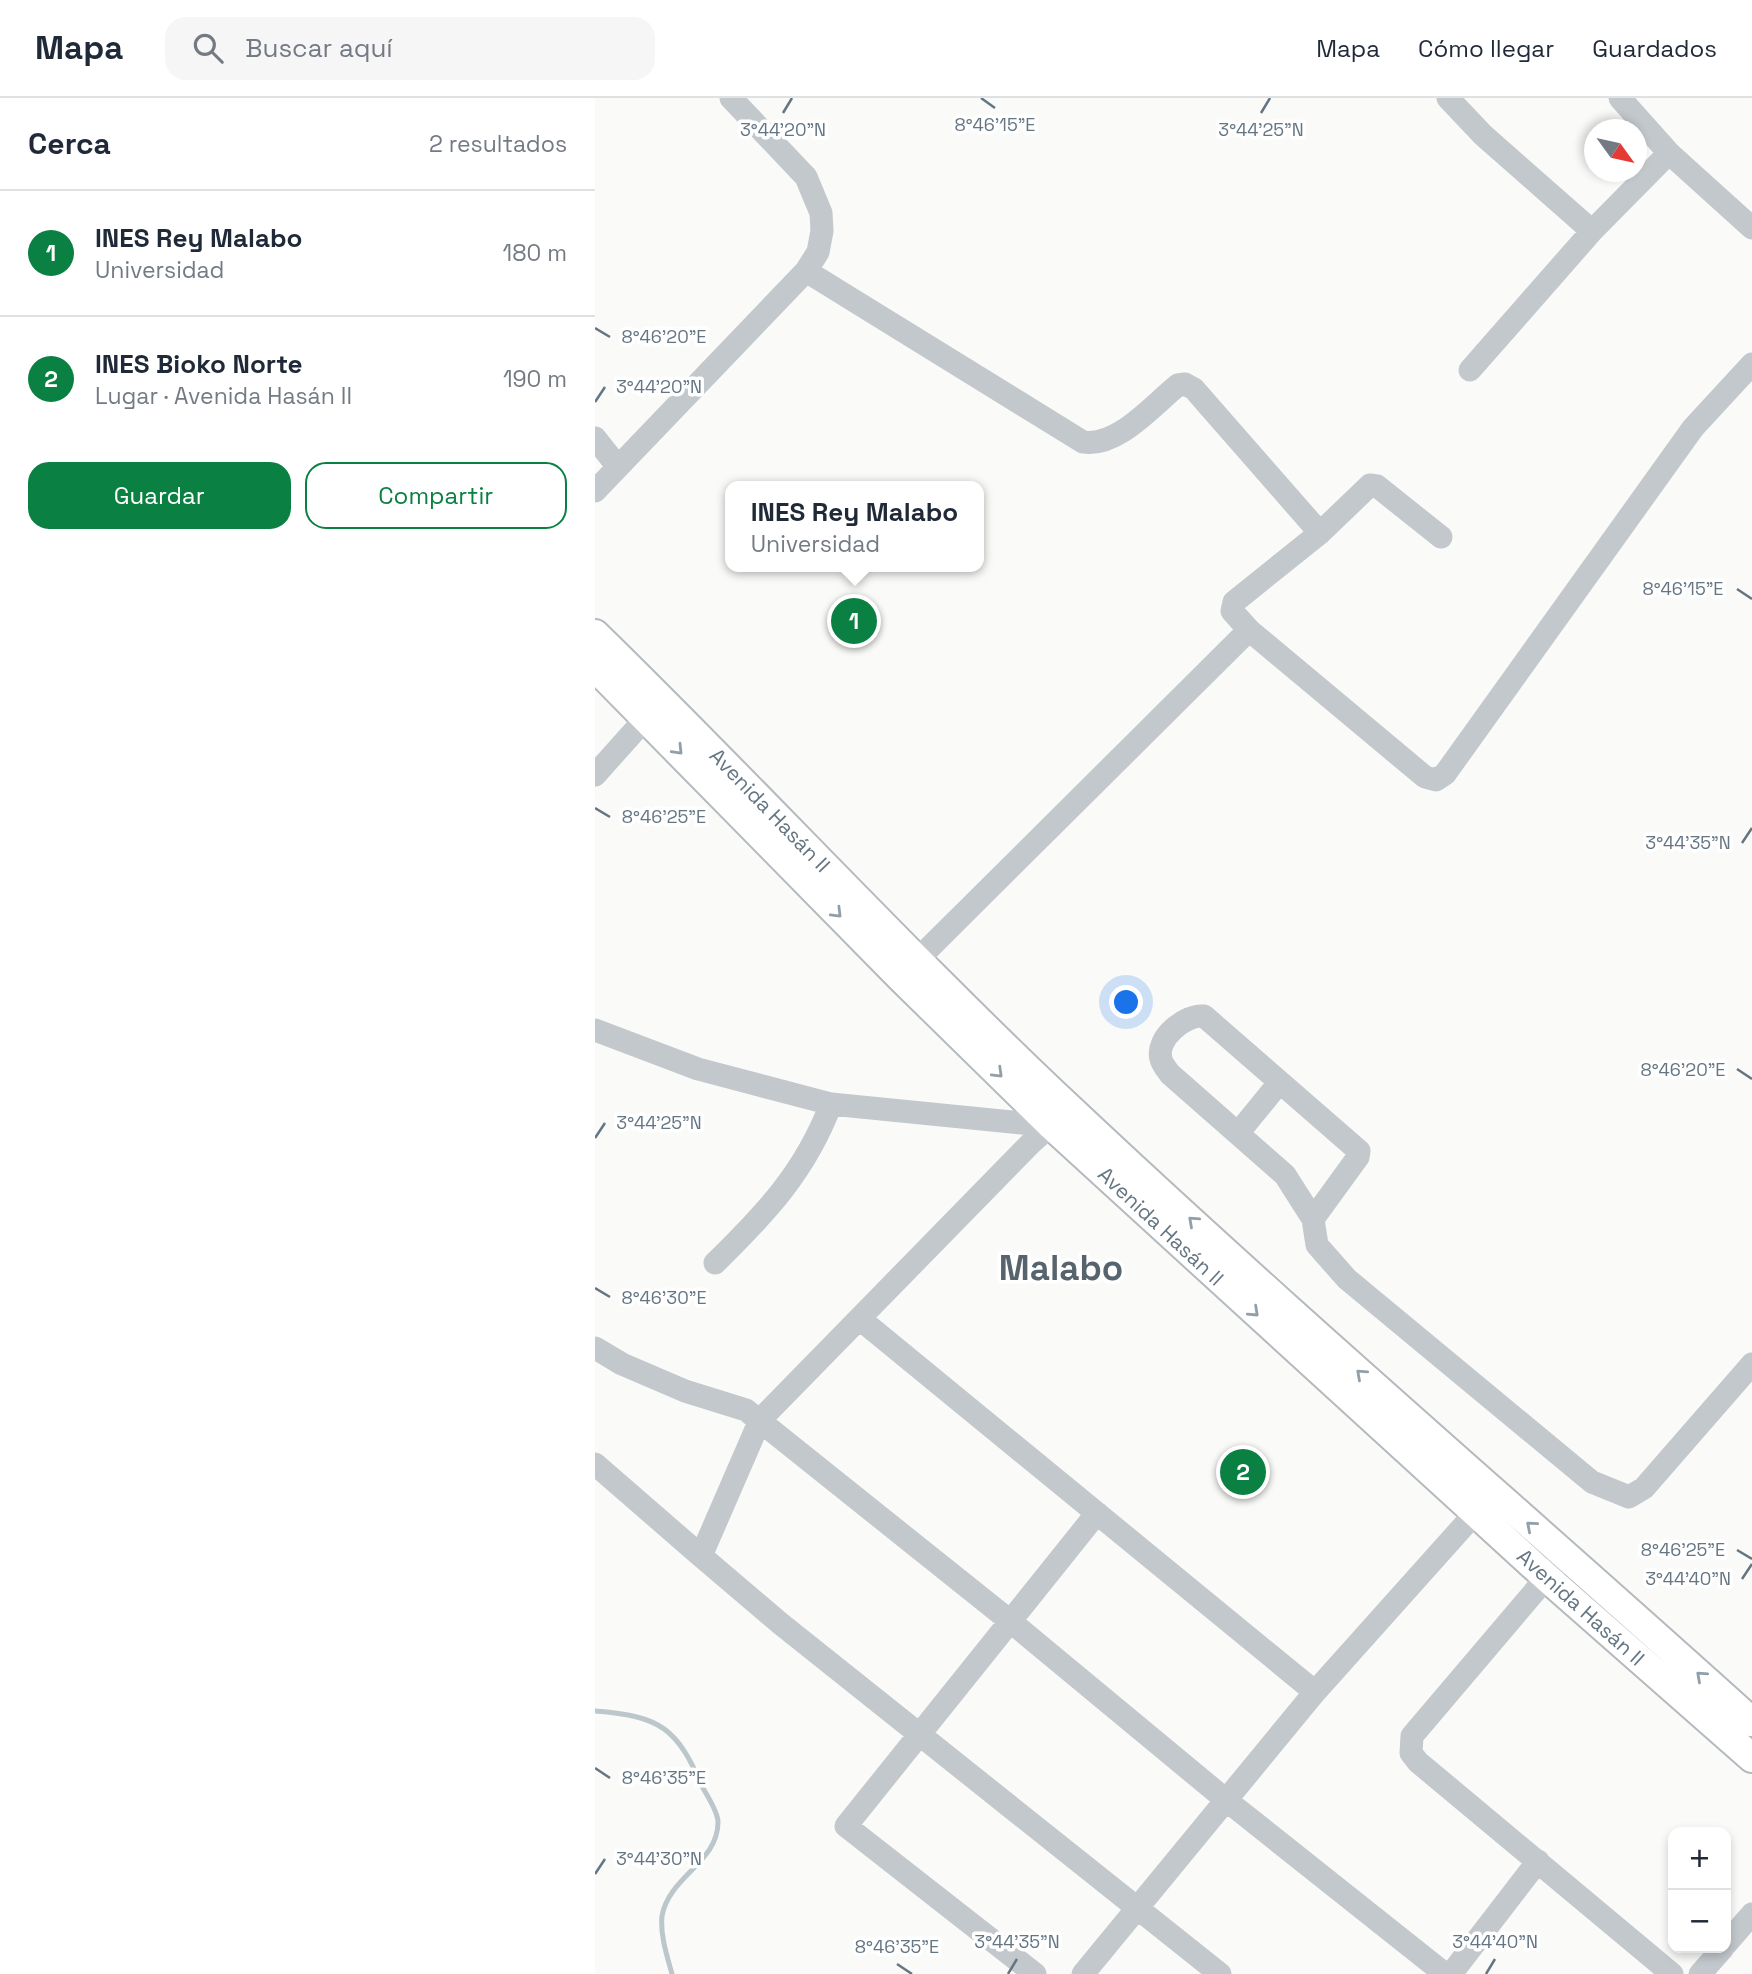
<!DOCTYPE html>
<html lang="es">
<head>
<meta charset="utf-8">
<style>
  :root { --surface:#fff; --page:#f6f6f7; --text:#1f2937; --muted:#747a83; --line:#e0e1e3; --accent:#0b8043 }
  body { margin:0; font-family:"Space Grotesk",sans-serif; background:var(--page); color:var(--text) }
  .controls { position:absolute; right:21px; bottom:21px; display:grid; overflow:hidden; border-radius:14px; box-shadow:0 4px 10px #0003 }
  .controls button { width:63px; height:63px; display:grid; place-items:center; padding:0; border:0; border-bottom:2px solid var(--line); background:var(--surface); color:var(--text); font:35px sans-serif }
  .compass { position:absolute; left:989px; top:21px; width:63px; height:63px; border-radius:50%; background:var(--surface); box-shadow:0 4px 10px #0003; rotate:123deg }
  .you { position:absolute; left:532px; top:905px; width:24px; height:24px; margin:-18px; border:5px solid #fff; border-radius:50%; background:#1a73e8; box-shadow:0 0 0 10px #1a73e833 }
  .badge { display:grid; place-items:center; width:46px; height:46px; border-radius:50%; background:var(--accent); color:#fff; font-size:23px; font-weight:700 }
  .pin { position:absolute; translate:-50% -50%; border:4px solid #fff; box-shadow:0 2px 7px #0006 }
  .popup { position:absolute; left:130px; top:383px; width:259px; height:91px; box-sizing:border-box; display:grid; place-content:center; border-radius:14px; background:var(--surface); filter:drop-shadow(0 2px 5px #0005); font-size:23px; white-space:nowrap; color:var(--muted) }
  .popup b { font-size:26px; color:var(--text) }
  .popup::after { content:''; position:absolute; left:50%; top:100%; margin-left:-14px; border:14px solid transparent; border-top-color:var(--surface) }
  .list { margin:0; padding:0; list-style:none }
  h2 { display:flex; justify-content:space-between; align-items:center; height:91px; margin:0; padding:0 28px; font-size:30px }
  h2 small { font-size:23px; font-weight:400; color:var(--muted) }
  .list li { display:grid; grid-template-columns:46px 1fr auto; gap:21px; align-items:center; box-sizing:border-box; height:126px; padding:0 28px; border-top:2px solid var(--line) }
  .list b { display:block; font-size:26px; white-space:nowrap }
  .list p { margin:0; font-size:23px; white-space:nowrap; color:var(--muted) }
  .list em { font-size:23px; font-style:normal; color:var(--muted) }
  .actions { display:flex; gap:14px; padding:21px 28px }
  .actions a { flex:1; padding:16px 0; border:2px solid var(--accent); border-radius:21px; text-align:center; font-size:24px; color:var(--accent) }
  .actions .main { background:var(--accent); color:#fff }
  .icon { flex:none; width:38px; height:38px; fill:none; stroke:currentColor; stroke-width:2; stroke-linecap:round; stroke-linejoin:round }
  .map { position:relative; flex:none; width:1157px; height:1876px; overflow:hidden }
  header { display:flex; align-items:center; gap:42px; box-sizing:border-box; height:98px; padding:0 35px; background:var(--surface); border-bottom:2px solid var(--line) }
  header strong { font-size:33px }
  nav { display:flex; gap:38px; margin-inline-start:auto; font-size:24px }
  .search { width:490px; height:63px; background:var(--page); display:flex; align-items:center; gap:18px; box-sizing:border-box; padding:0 24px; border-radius:21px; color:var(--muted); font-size:26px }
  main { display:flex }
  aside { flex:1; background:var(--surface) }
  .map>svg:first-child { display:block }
</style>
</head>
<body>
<header>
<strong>Mapa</strong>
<div class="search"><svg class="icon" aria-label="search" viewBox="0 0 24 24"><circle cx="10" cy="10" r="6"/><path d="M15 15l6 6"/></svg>Buscar aquí</div>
<nav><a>Mapa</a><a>Cómo llegar</a><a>Guardados</a></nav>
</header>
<main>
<aside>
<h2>Cerca<small>2 resultados</small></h2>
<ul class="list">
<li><span class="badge">1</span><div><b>INES Rey Malabo</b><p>Universidad</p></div><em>180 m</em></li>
<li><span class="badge">2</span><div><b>INES Bioko Norte</b><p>Lugar · Avenida Hasán II</p></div><em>190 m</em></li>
</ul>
<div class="actions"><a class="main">Guardar</a><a>Compartir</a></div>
</aside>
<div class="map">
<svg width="1157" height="1876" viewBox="0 0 1157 1876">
  <rect width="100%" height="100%" fill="#fafaf8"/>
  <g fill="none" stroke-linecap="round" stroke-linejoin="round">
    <path stroke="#bbc7cb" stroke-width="5" d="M 0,1613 C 66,1618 82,1630 108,1690 C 113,1699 123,1714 123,1724 C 123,1765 74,1778 67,1818 C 65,1837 72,1858 77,1876"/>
    <defs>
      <path id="major" d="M 0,536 C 160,692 311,857 474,1010 C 697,1220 930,1419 1157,1624
        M 0,569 L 305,879 L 457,1028 L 951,1479 L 1157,1660"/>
    </defs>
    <use href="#major" stroke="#b5babe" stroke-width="32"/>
    <path stroke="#c3c8cc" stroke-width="23" d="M 853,0 L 888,37 L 997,133
      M 1025,0 L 1074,55 L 1157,130
      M 211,173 L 488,344 C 522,350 558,307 583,287 L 590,286 L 599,291 L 725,435
      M 875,272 L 997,133 L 1074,55
      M 0,340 L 23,369
      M 0,393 L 211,173 L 223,154 L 227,133 L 226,115 L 211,79 L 136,0
      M 846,439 L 782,388 L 775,387 L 725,435 L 639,504 L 637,513 L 654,532 L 830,679 L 841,682 L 850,676 L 1098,330 L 1157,266
      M 0,677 L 51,620
      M 311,873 L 654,532
      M 0,932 L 103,971 L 236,1006 L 457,1028
      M 469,1016 L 437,1044 L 165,1322 L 106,1458 L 186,1526 L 625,1876
      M 644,1034 L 684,985
      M 718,1121 L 763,1059 L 764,1053 L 609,918 C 591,916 560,940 566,961 C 567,966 572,972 575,976 L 690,1077 L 718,1121 L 722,1147 L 752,1181 L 997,1384 L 1034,1399 L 1049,1390 L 1157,1266
      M 120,1165 C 171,1115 210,1074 236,1006
      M 265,1221 L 720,1594
      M 0,1250 L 27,1266 L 90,1293 L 151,1312 L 415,1523 L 631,1702 L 850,1876
      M 0,1366 L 106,1458
      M 963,1466 L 817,1638 L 816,1655 L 823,1664 L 1077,1876
      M 1131,1846 L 1157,1816
      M 440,1876 L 251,1728 L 502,1415
      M 488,1876 L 720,1594 L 882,1413
      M 856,1876 L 943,1763
      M 1105,1876 L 1128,1850"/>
    <use href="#major" stroke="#fff" stroke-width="28"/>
  </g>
  <defs><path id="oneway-chevron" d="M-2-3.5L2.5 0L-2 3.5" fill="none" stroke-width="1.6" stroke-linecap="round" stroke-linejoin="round" transform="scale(1.75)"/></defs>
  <g stroke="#939fa8">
    <use href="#oneway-chevron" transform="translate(83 652) rotate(46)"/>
    <use href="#oneway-chevron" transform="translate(242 815) rotate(45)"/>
    <use href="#oneway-chevron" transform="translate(403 975) rotate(44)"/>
    <use href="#oneway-chevron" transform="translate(598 1123) rotate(-138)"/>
    <use href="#oneway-chevron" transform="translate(659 1214) rotate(43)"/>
    <use href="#oneway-chevron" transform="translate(766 1276) rotate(-138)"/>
    <use href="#oneway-chevron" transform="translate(936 1428) rotate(-139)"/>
    <use href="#oneway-chevron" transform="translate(1106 1578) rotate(-138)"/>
  </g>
  <path fill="none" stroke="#657683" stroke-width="2.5" d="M 386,0 L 400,10M 188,15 L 197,0M 666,15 L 675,0M 0,230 L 15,239M 0,304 L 10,289M 1142,491 L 1157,501M 0,710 L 15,719M 1147,745 L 1157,730M 1142,971 L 1157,981M 0,1040 L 10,1025M 0,1190 L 15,1199M 1142,1452 L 1157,1461M 1147,1481 L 1157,1466M 0,1670 L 15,1680M 0,1776 L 10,1761M 302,1866 L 317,1876M 413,1876 L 422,1861M 891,1876 L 900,1861"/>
  <g text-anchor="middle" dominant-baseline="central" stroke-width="7" stroke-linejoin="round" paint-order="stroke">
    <g font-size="21" fill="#657683" stroke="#fff">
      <text transform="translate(175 712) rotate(46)">Avenida Hasán II</text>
      <text transform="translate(566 1128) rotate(43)">Avenida Hasán II</text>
      <text transform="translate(986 1509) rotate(42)">Avenida Hasán II</text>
    </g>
    <g font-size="35" font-weight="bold" fill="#57646e" stroke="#fff">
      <text x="466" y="1170">Malabo</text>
    </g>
  </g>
  <g font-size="18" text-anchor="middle" fill="#657683" stroke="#fff" stroke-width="7" stroke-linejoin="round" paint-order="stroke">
    <text x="400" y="33">8°46'15"E</text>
    <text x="666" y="38">3°44'25"N</text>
    <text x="188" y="38">3°44'20"N</text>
    <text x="69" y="245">8°46'20"E</text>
    <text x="64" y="295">3°44'20"N</text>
    <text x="1088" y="497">8°46'15"E</text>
    <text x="69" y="725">8°46'25"E</text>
    <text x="1093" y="751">3°44'35"N</text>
    <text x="1088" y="978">8°46'20"E</text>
    <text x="64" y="1031">3°44'25"N</text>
    <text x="69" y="1206">8°46'30"E</text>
    <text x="1088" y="1458">8°46'25"E</text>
    <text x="1093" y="1487">3°44'40"N</text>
    <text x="69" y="1686">8°46'35"E</text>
    <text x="64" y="1767">3°44'30"N</text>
    <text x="422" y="1850">3°44'35"N</text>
    <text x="900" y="1850">3°44'40"N</text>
    <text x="302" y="1855">8°46'35"E</text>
  </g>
</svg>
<div class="controls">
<button>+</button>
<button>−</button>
</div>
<svg class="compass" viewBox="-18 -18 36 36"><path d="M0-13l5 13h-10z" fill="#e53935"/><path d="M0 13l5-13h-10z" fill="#747a83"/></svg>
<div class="you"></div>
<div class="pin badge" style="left:259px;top:523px">1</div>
<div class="popup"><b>INES Rey Malabo</b>Universidad</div>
<div class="pin badge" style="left:648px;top:1374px">2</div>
</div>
</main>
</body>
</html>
